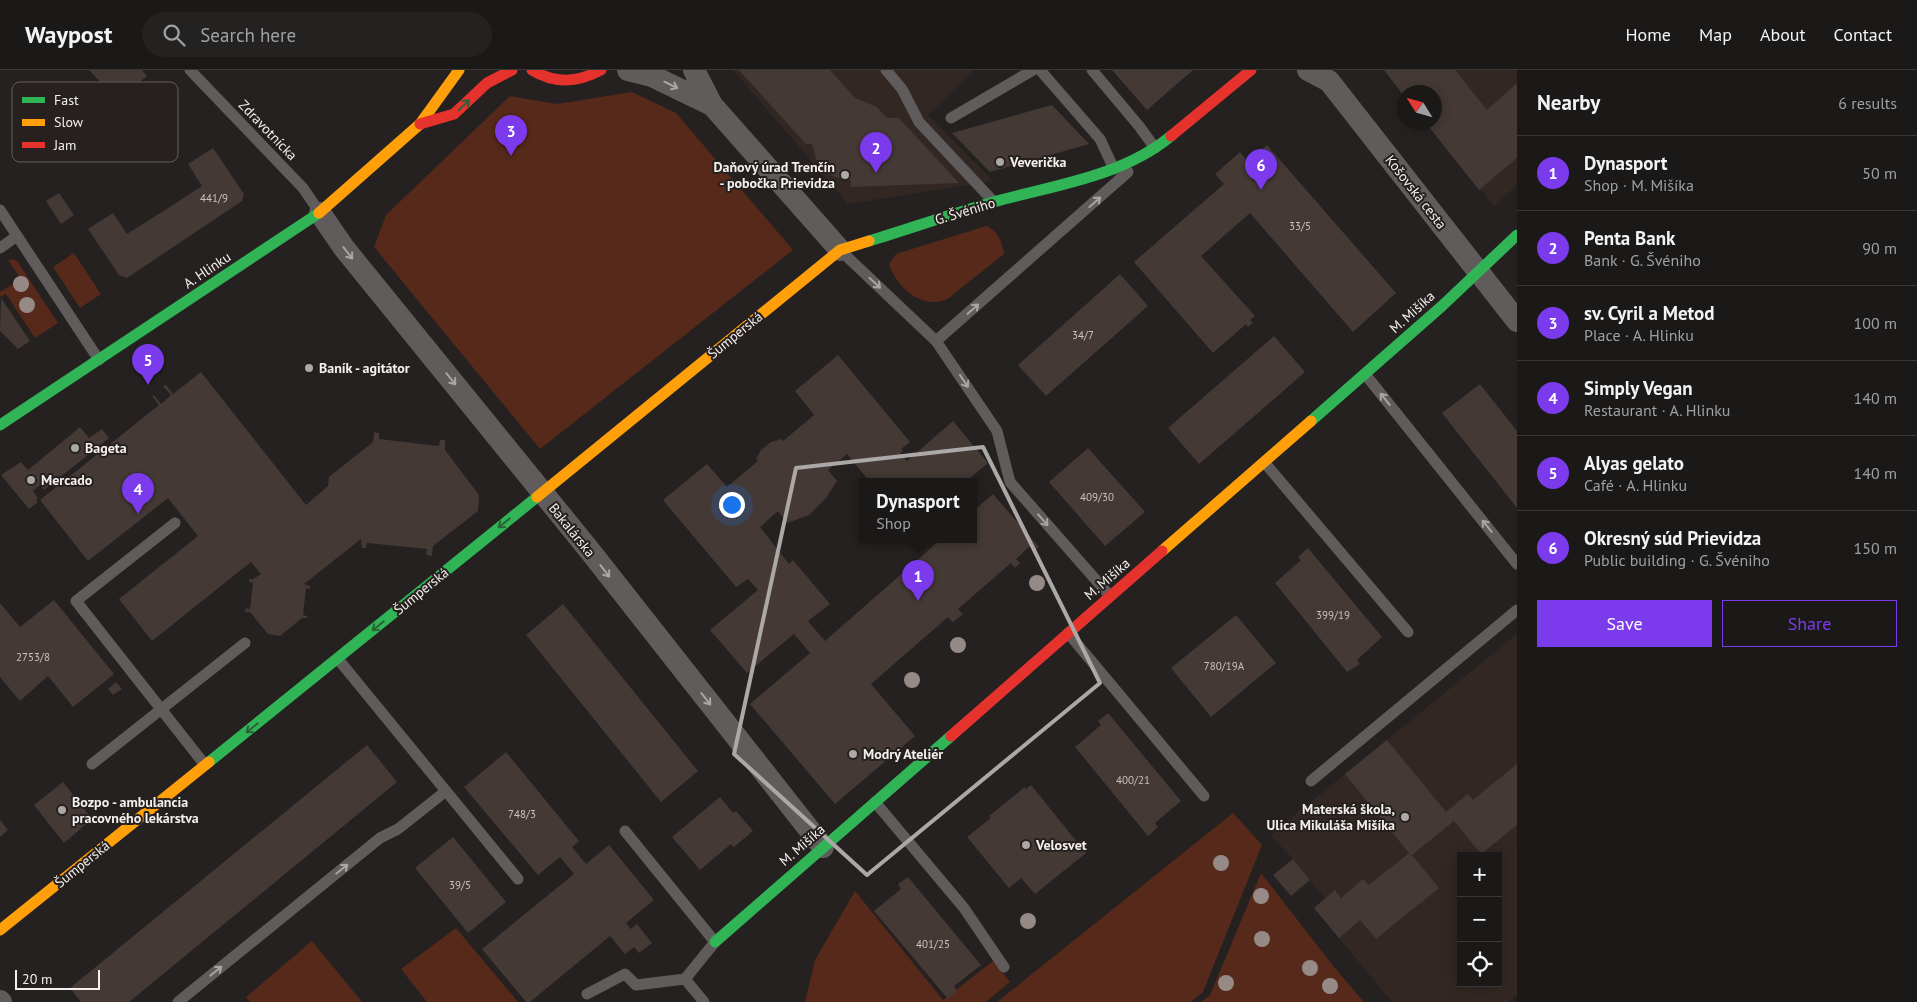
<!DOCTYPE html>
<html lang="en">
<head>
<meta charset="utf-8">
<style>
  :root { --surface:#1b1918; --page:#242221; --text:#f1f3f6; --muted:#a0a0a2; --line:#393837; --accent:#7c3aed }
  body { margin:0; font-family:"PT Sans",sans-serif; background:var(--page); color:var(--text) }
  .controls { position:absolute; right:15px; bottom:15px; display:grid; overflow:hidden; border-radius:0px; box-shadow:0 2px 12px #0003 }
  .controls button { width:45px; height:45px; display:grid; place-items:center; padding:0; border:0; border-bottom:1px solid var(--line); background:var(--surface); color:var(--text); font:25px sans-serif }
  .compass { position:absolute; left:1397px; top:15px; width:45px; height:45px; border-radius:50%; background:var(--surface); box-shadow:0 2px 12px #0003; rotate:307deg }
  .scale { position:absolute; left:15px; bottom:12px; width:85px; box-sizing:border-box; padding-left:5px; border:2px solid #f4f0ef; border-top:0; font-size:14px; line-height:18px; white-space:nowrap; color:#f4f0ef; -webkit-text-stroke:4px #26201e; paint-order:stroke }
  .you { position:absolute; left:731px; top:434px; width:18px; height:18px; margin:-12px; border:4px solid #fff; border-radius:50%; background:#1a73e8; box-shadow:0 0 0 8px #1a73e833 }
  .badge { display:grid; place-items:center; width:32px; height:32px; border-radius:50%; background:var(--accent); color:#fff; font-size:16px; font-weight:700 }
  .pin { position:absolute; translate:-50% -41px; filter:drop-shadow(0 1px 2px #0008) }
  .pin::after { content:''; position:absolute; top:26px; width:18px; height:15px; background:inherit; clip-path:polygon(0 0,100% 0,50% 100%) }
  .popup { position:absolute; left:859px; top:408px; width:118px; height:65px; box-sizing:border-box; display:grid; place-content:center; border-radius:0px; background:var(--surface); filter:drop-shadow(0 1px 4px #0005); font-size:16px; white-space:nowrap; color:var(--muted) }
  .popup b { font-size:19px; color:var(--text) }
  .popup::after { content:''; position:absolute; left:50%; top:100%; margin-left:-10px; border:10px solid transparent; border-top-color:var(--surface) }
  .list { margin:0; padding:0; list-style:none }
  h2 { display:flex; justify-content:space-between; align-items:center; height:65px; margin:0; padding:0 20px; font-size:21px }
  h2 small { font-size:16px; font-weight:400; color:var(--muted) }
  .list li { display:grid; grid-template-columns:32px 1fr auto; gap:15px; align-items:center; box-sizing:border-box; height:75px; padding:0 20px; border-top:1px solid var(--line) }
  .list b { display:block; font-size:19px; white-space:nowrap }
  .list p { margin:0; font-size:16px; white-space:nowrap; color:var(--muted) }
  .list em { font-size:16px; font-style:normal; color:var(--muted) }
  .actions { display:flex; gap:10px; padding:15px 20px }
  .actions a { flex:1; padding:11px 0; border:1px solid var(--accent); border-radius:0px; text-align:center; font-size:18px; color:var(--accent) }
  .actions .main { background:var(--accent); color:#fff }
  .icon { flex:none; width:28px; height:28px; fill:none; stroke:currentColor; stroke-width:2; stroke-linecap:round; stroke-linejoin:round }
  .map { position:relative; flex:none; width:1517px; height:932px; overflow:hidden }
  header { display:flex; align-items:center; gap:30px; box-sizing:border-box; height:70px; padding:0 25px; background:var(--surface); border-bottom:1px solid var(--line) }
  header strong { font-size:24px }
  nav { display:flex; gap:28px; margin-inline-start:auto; font-size:18px }
  .search { width:350px; height:45px; background:var(--page); display:flex; align-items:center; gap:12px; box-sizing:border-box; padding:0 18px; border-radius:28px; color:var(--muted); font-size:19px }
  main { display:flex }
  aside { flex:1; background:var(--surface) }
  .map>svg:first-child { display:block }
</style>
</head>
<body>
<header>
<strong>Waypost</strong>
<div class="search"><svg class="icon" aria-label="search" viewBox="0 0 24 24"><circle cx="10" cy="10" r="6"/><path d="M15 15l6 6"/></svg>Search here</div>
<nav><a>Home</a><a>Map</a><a>About</a><a>Contact</a></nav>
</header>
<main>
<div class="map">
<svg width="1517" height="932" viewBox="0 0 1517 932">
  <rect width="100%" height="100%" fill="#242120"/>
  <path fill="#322723" fill-rule="evenodd" d="M 733,0 L 973,0 L 928,45 L 993,111 L 848,134 Z
    M 1385,0 L 1517,0 L 1517,115 L 1494,136 L 1427,53 L 1434,52 L 1434,22 L 1404,22 L 1404,24 Z
    M 1517,564 L 1517,925 L 1508,932 L 1392,932 L 1314,838 L 1325,829 L 1293,789 L 1270,765 ZM 1461,786 L 1498,786 L 1498,913 L 1461,913 Z"/>
  <path fill="#57291a" d="M 632,22 L 676,43 L 793,180 L 540,379 L 374,177 L 386,145 L 510,26 L 557,34 Z
    M 986,156 C 999,161 1002,172 1004,184 C 989,196 975,207 961,218 C 956,222 951,228 945,230 C 920,239 896,216 889,194 L 896,184 Z
    M 74,183 L 101,224 L 80,238 L 53,197 Z
    M 13,189 L 17,191 L 58,253 L 35,268 L 6,224 L 0,227 L 0,222 L 21,209 L 8,190 Z
    M 1233,743 L 1262,775 L 1203,922 L 1191,932 L 997,932 Z
    M 1261,803 L 1334,897 L 1364,932 L 1201,932 L 1210,925 Z
    M 855,821 L 943,930 L 993,891 L 1010,912 L 986,932 L 805,932 L 815,890 Z
    M 456,858 L 518,932 L 427,932 L 401,899 Z
    M 312,871 L 362,932 L 250,932 L 246,927 Z"/>
  <path fill="#443935" d="M 89,0 L 142,0 L 147,6 L 128,22 L 126,20 L 116,29 Z
    M 739,0 L 830,0 L 855,28 L 877,37 L 887,48 L 899,48 L 959,113 L 851,117 L 851,110 L 843,110 L 829,104 L 822,97 L 816,89 L 812,74 L 806,74 Z
    M 1112,0 L 1193,0 L 1147,40 Z
    M 1384,0 L 1455,0 L 1487,40 L 1517,13 L 1517,88 L 1479,120 L 1425,52 L 1434,52 L 1434,22 L 1404,22 L 1404,26 Z
    M 1052,35 L 1089,74 L 990,102 L 952,63 Z
    M 1267,75 L 1396,223 L 1353,262 L 1250,143 L 1201,186 L 1255,246 L 1250,250 L 1253,253 L 1248,257 L 1246,254 L 1213,283 L 1134,192 L 1224,114 L 1215,104 L 1240,82 L 1248,92 Z
    M 213,78 L 244,124 L 242,131 L 127,208 L 119,205 L 88,159 L 113,143 L 127,164 L 165,140 L 202,116 L 188,94 Z
    M 59,123 L 74,145 L 61,154 L 46,131 Z
    M 1120,204 L 1148,236 L 1046,326 L 1018,295 Z
    M 1,228 L 30,271 L 18,279 L 0,261 Z
    M 1274,266 L 1305,302 L 1199,394 L 1168,358 Z
    M 838,285 L 910,372 L 901,379 L 903,381 L 900,383 L 907,391 L 953,351 L 988,393 L 965,412 L 870,412 L 847,384 L 828,400 L 837,411 L 826,428 L 809,445 L 787,453 L 778,441 L 760,457 L 789,494 L 793,490 L 830,534 L 808,551 L 825,571 L 940,470 L 973,470 L 973,441 L 993,424 L 1039,477 L 1034,481 L 1030,476 L 1016,489 L 1020,493 L 1015,498 L 1011,493 L 958,539 L 963,544 L 953,552 L 948,547 L 871,614 L 915,666 L 835,734 L 750,634 L 810,583 L 794,564 L 747,603 L 710,560 L 758,520 L 748,509 L 736,517 L 663,430 L 707,394 L 727,417 L 758,391 L 756,389 L 761,380 L 771,372 L 781,369 L 783,371 L 814,345 L 795,321 Z
    M 201,302 L 306,435 L 328,416 L 329,407 L 373,372 L 374,362 L 379,363 L 379,369 L 439,376 L 440,370 L 445,370 L 445,380 L 479,425 L 478,441 L 433,476 L 432,486 L 426,485 L 427,479 L 367,473 L 366,478 L 362,478 L 361,469 L 304,514 L 310,516 L 310,519 L 306,518 L 303,545 L 307,546 L 307,548 L 302,548 L 280,566 L 268,564 L 250,542 L 245,542 L 246,538 L 250,539 L 253,513 L 249,512 L 249,509 L 253,509 L 261,504 L 251,492 L 152,571 L 119,529 L 198,466 L 168,428 L 88,491 L 40,430 L 159,335 L 152,326 L 154,325 L 161,334 L 171,325 L 163,316 L 166,315 L 173,324 Z
    M 1480,314 L 1517,361 L 1517,438 L 1442,343 Z
    M 80,357 L 89,368 L 102,359 L 109,368 L 44,420 L 40,415 L 33,421 L 38,428 L 36,430 L 38,432 L 29,439 L 1,405 L 21,392 L 28,400 Z
    M 1088,378 L 1145,442 L 1105,476 L 1049,412 Z
    M 1308,478 L 1382,567 L 1357,590 L 1360,594 L 1347,602 L 1275,513 L 1301,490 L 1298,487 Z
    M 54,530 L 114,604 L 73,637 L 48,606 L 20,631 L 0,607 L 0,533 L 20,557 Z
    M 563,534 L 698,701 L 661,732 L 526,565 Z
    M 1236,545 L 1276,593 L 1211,647 L 1171,598 Z
    M 116,612 L 122,619 L 113,625 L 108,619 Z
    M 1108,643 L 1181,731 L 1155,753 L 1158,757 L 1148,766 L 1075,677 L 1101,655 L 1098,651 Z
    M 1387,670 L 1446,742 L 1468,724 L 1473,730 L 1517,694 L 1517,755 L 1481,784 L 1454,751 L 1412,785 L 1439,818 L 1376,869 L 1360,850 L 1339,868 L 1314,838 L 1335,820 L 1341,828 L 1363,809 L 1369,815 L 1409,783 L 1345,704 Z
    M 367,675 L 397,712 L 129,932 L 81,932 L 70,918 Z
    M 506,682 L 579,771 L 572,777 L 586,794 L 609,775 L 654,830 L 626,853 L 631,859 L 637,854 L 652,873 L 639,883 L 634,877 L 625,884 L 610,866 L 530,932 L 526,932 L 482,879 L 574,804 L 560,787 L 538,805 L 464,717 Z
    M 63,712 L 92,749 L 64,773 L 34,735 Z
    M 1031,715 L 1086,783 L 1035,824 L 1021,808 L 1009,818 L 967,767 L 991,748 L 989,746 L 1025,717 L 1026,719 Z
    M 720,727 L 733,743 L 736,741 L 753,761 L 734,777 L 731,774 L 700,800 L 672,767 Z
    M 0,750 L 8,760 L 0,767 Z
    M 453,767 L 506,832 L 468,863 L 415,798 Z
    M 1293,789 L 1310,810 L 1291,826 L 1273,805 Z
    M 908,807 L 981,895 L 954,916 L 957,921 L 948,929 L 874,841 L 901,819 L 898,814 Z"/>
  <g fill="none" stroke-linecap="round" stroke-linejoin="round">
    <path stroke="#5f5c5b" stroke-width="11" d="M 190,0 L 303,118 L 320,143
      M 886,0 L 902,19 L 919,52 L 993,131
      M 1040,0 L 1100,69 L 1114,99
      M 1092,0 L 1139,56 L 1155,78
      M 951,48 L 1033,0
      M 0,140 L 99,290
      M 0,178 L 17,166
      M 841,181 L 936,271 L 997,361 L 1010,412 L 1110,526
      M 936,271 L 1128,102
      M 1365,304 L 1517,494
      M 1264,392 L 1408,562
      M 175,453 L 76,531 L 205,695
      M 1068,563 L 1204,726
      M 338,589 L 518,809
      M 92,694 L 245,573
      M 1311,711 L 1517,540
      M 875,732 L 964,838 L 1004,897
      M 625,761 L 715,872 L 685,909 L 704,932
      M 587,924 L 625,904 L 636,915 L 685,909
      M 178,932 L 380,768 L 398,759 L 446,721"/>
    <path stroke="#5f5c5b" stroke-width="22" d="M 628,0 L 652,6 L 712,35
      M 694,0 L 712,35 L 840,180
      M 1308,0 L 1329,11 L 1517,251
      M 320,143 L 344,178 L 590,481 L 823,777
      M 0,931 L 1,932"/>
    <path stroke="#30b455" stroke-width="11" d="M 869,171 C 912,158 954,143 997,131 C 1056,115 1123,106 1171,66
      M 1311,351 L 1442,236 L 1517,165
      M 0,355 L 319,143
      M 209,692 L 537,427
      M 715,872 L 951,666"/>
    <path stroke="#ff9f0a" stroke-width="11" d="M 319,143 L 420,54 L 459,0
      M 537,427 L 840,180 L 869,171
      M 1162,481 L 1311,351
      M 0,860 L 209,692"/>
    <path stroke="#e5322d" stroke-width="11" d="M 532,0 C 555,14 577,13 601,0
      M 420,54 L 454,44 L 487,13 L 512,0
      M 1171,66 L 1251,0
      M 951,666 L 1162,481"/>
  </g>
  <g fill="#968a86">
    <circle cx="21" cy="214" r="8"/>
    <circle cx="27" cy="235" r="8"/>
    <circle cx="1037" cy="513" r="8"/>
    <circle cx="958" cy="575" r="8"/>
    <circle cx="912" cy="610" r="8"/>
    <circle cx="1221" cy="793" r="8"/>
    <circle cx="1261" cy="826" r="8"/>
    <circle cx="1028" cy="851" r="8"/>
    <circle cx="1262" cy="869" r="8"/>
    <circle cx="1310" cy="898" r="8"/>
    <circle cx="1226" cy="913" r="8"/>
    <circle cx="1330" cy="916" r="8"/>
  </g>
  <defs><path id="oneway-shaft" d="M-6 0H5M1.5-3L5.5 0L1.5 3" fill="none" stroke-width="1.6" stroke-linecap="round" stroke-linejoin="round" transform="scale(1.25)"/></defs>
  <g stroke="#aaa6a5">
    <use href="#oneway-shaft" transform="translate(671 15) rotate(26)"/>
    <use href="#oneway-shaft" transform="translate(1095 132) rotate(-41)"/>
    <use href="#oneway-shaft" transform="translate(348 183) rotate(52)"/>
    <use href="#oneway-shaft" transform="translate(875 213) rotate(43)"/>
    <use href="#oneway-shaft" transform="translate(973 239) rotate(-41)"/>
    <use href="#oneway-shaft" transform="translate(451 309) rotate(51)"/>
    <use href="#oneway-shaft" transform="translate(964 311) rotate(56)"/>
    <use href="#oneway-shaft" transform="translate(1385 329) rotate(-129)"/>
    <use href="#oneway-shaft" transform="translate(1043 450) rotate(49)"/>
    <use href="#oneway-shaft" transform="translate(1487 456) rotate(-129)"/>
    <use href="#oneway-shaft" transform="translate(605 501) rotate(52)"/>
    <use href="#oneway-shaft" transform="translate(706 629) rotate(52)"/>
    <use href="#oneway-shaft" transform="translate(342 799) rotate(-39)"/>
    <use href="#oneway-shaft" transform="translate(216 901) rotate(-39)"/>
  </g>
  <g stroke="#2a6337">
    <use href="#oneway-shaft" transform="translate(464 35) rotate(-44)"/>
    <use href="#oneway-shaft" transform="translate(504 453) rotate(141)"/>
    <use href="#oneway-shaft" transform="translate(378 556) rotate(141)"/>
    <use href="#oneway-shaft" transform="translate(252 658) rotate(141)"/>
  </g>
  <path fill="none" stroke="#aba8a7" stroke-width="4" stroke-linejoin="round" d="M 983,377 L 1100,613 L 867,805 L 734,684 L 796,398 Z"/>
  <g fill="#aba8a7" stroke="#26201e" stroke-width="2">
    <circle cx="1000" cy="92" r="5"/>
    <circle cx="845" cy="105" r="5"/>
    <circle cx="309" cy="298" r="5"/>
    <circle cx="75" cy="378" r="5"/>
    <circle cx="31" cy="410" r="5"/>
    <circle cx="853" cy="684" r="5"/>
    <circle cx="62" cy="740" r="5"/>
    <circle cx="1405" cy="747" r="5"/>
    <circle cx="1026" cy="775" r="5"/>
  </g>
  <g text-anchor="middle" dominant-baseline="central" stroke-width="4" stroke-linejoin="round" paint-order="stroke">
    <g font-size="11" fill="#c8c2c0">
      <text x="214" y="128">441/9</text>
      <text x="1300" y="156">33/5</text>
      <text x="1083" y="265">34/7</text>
      <text x="1097" y="427">409/30</text>
      <text x="1333" y="545">399/19</text>
      <text x="33" y="587">2753/8</text>
      <text x="1224" y="596">780/19A</text>
      <text x="1133" y="710">400/21</text>
      <text x="522" y="744">748/3</text>
      <text x="460" y="815">39/5</text>
      <text x="933" y="874">401/25</text>
    </g>
    <g font-size="14" fill="#f4f0ef" stroke="#26201e">
      <text transform="translate(268 60) rotate(46)">Zdravotnícka</text>
      <text transform="translate(1416 122) rotate(52)">Košovská cesta</text>
      <text transform="translate(965 141) rotate(-17)">G. Švéniho</text>
      <text transform="translate(207 200) rotate(-34)">A. Hlinku</text>
      <text transform="translate(1412 242) rotate(-42)">M. Mišíka</text>
      <text transform="translate(735 265) rotate(-39)">Šumperská</text>
      <text transform="translate(572 460) rotate(51)">Bakalárska</text>
      <text transform="translate(1107 509) rotate(-41)">M. Mišíka</text>
      <text transform="translate(421 521) rotate(-39)">Šumperská</text>
      <text transform="translate(802 775) rotate(-41)">M. Mišíka</text>
      <text transform="translate(82 794) rotate(-39)">Šumperská</text>
    </g>
    <g font-size="14" font-weight="bold" fill="#f4f0ef" stroke="#26201e" text-anchor="start">
      <text x="1010" y="92">Veverička</text>
      <text x="835" y="97" text-anchor="end">Daňový úrad Trenčín<tspan x="835" dy="16">- pobočka Prievidza</tspan></text>
      <text x="319" y="298">Baník - agitátor</text>
      <text x="85" y="378">Bageta</text>
      <text x="41" y="410">Mercado</text>
      <text x="863" y="684">Modrý Ateliér</text>
      <text x="72" y="732">Bozpo - ambulancia<tspan x="72" dy="16">pracovného lekárstva</tspan></text>
      <text x="1395" y="739" text-anchor="end">Materská škola,<tspan x="1395" dy="16">Ulica Mikuláša Mišíka</tspan></text>
      <text x="1036" y="775">Velosvet</text>
    </g>
  </g>
  <rect x="12" y="12" width="166" height="80" rx="8" fill="#26201e" stroke="#645e5d" stroke-width="1"/>
  <rect x="22" y="27" width="23" height="6" fill="#30b455"/>
  <rect x="22" y="49" width="23" height="7" fill="#ff9f0a"/>
  <rect x="22" y="72" width="23" height="6" fill="#e5322d"/>
  <g font-size="14" fill="#f4f0ef">
    <text x="54" y="35">Fast</text>
    <text x="54" y="57">Slow</text>
    <text x="54" y="80">Jam</text>
  </g>
</svg>
<div class="controls">
<button>+</button>
<button>−</button>
<button><svg class="icon" aria-label="locate" viewBox="0 0 24 24"><circle cx="12" cy="12" r="6"/><path d="M12 2v4M12 18v4M2 12h4M18 12h4"/></svg></button>
</div>
<svg class="compass" viewBox="-18 -18 36 36"><path d="M0-13l5 13h-10z" fill="#e53935"/><path d="M0 13l5-13h-10z" fill="#a0a0a2"/></svg>
<div class="scale">20 m</div>
<div class="you"></div>
<div class="pin badge" style="left:918px;top:531px">1</div>
<div class="popup"><b>Dynasport</b>Shop</div>
<div class="pin badge" style="left:876px;top:103px">2</div>
<div class="pin badge" style="left:511px;top:86px">3</div>
<div class="pin badge" style="left:138px;top:444px">4</div>
<div class="pin badge" style="left:148px;top:315px">5</div>
<div class="pin badge" style="left:1261px;top:120px">6</div>
</div>
<aside>
<h2>Nearby<small>6 results</small></h2>
<ul class="list">
<li><span class="badge">1</span><div><b>Dynasport</b><p>Shop · M. Mišíka</p></div><em>50 m</em></li>
<li><span class="badge">2</span><div><b>Penta Bank</b><p>Bank · G. Švéniho</p></div><em>90 m</em></li>
<li><span class="badge">3</span><div><b>sv. Cyril a Metod</b><p>Place · A. Hlinku</p></div><em>100 m</em></li>
<li><span class="badge">4</span><div><b>Simply Vegan</b><p>Restaurant · A. Hlinku</p></div><em>140 m</em></li>
<li><span class="badge">5</span><div><b>Alyas gelato</b><p>Café · A. Hlinku</p></div><em>140 m</em></li>
<li><span class="badge">6</span><div><b>Okresný súd Prievidza</b><p>Public building · G. Švéniho</p></div><em>150 m</em></li>
</ul>
<div class="actions"><a class="main">Save</a><a>Share</a></div>
</aside>
</main>
</body>
</html>
